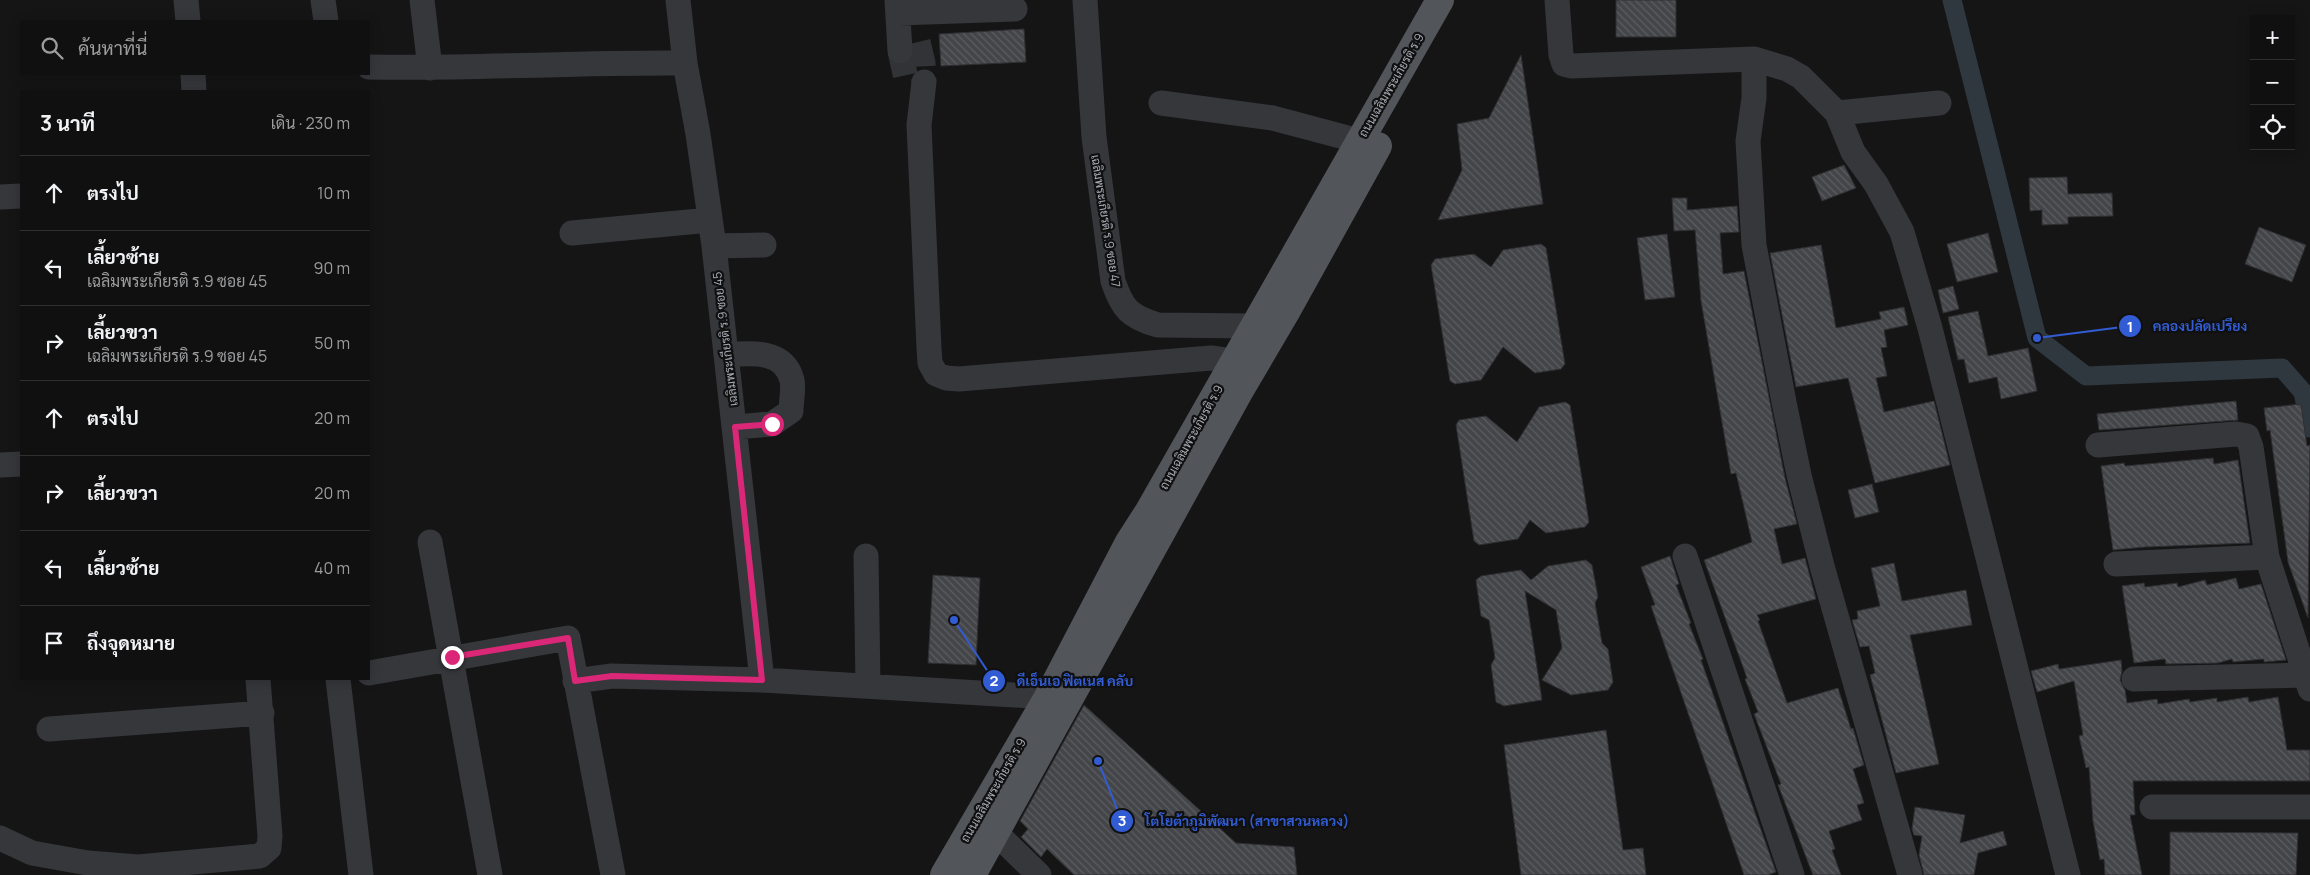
<!DOCTYPE html>
<html lang="th">
<head>
<meta charset="utf-8">
<style>
  :root { --surface:#101010; --page:#191919; --text:#f1f3f6; --muted:#9c9d9f; --line:#303030 }
  body { margin:0; font-family:Manrope,Sarabun,sans-serif; background:var(--page); color:var(--text) }
  .controls { position:absolute; right:15px; top:15px; display:grid; overflow:hidden; border-radius:0px; box-shadow:0 2px 12px #0003 }
  .controls button { width:45px; height:45px; display:grid; place-items:center; padding:0; border:0; border-bottom:1px solid var(--line); background:var(--surface); color:var(--text); font:25px sans-serif }
  .stop { position:absolute; width:15px; height:15px; margin:-11px; border:4px solid #db2777; border-radius:50%; background:#fff }
  .stop.end { background:#db2777; border-color:#fff; box-shadow:0 1px 5px #0008 }
  .list { margin:0; padding:0; list-style:none }
  h2 { display:flex; justify-content:space-between; align-items:center; height:65px; margin:0; padding:0 20px; font-size:21px }
  h2 small { font-size:16px; font-weight:400; color:var(--muted) }
  .list li { display:grid; grid-template-columns:32px 1fr auto; gap:15px; align-items:center; box-sizing:border-box; height:75px; padding:0 20px; border-top:1px solid var(--line) }
  .list b { display:block; font-size:19px; white-space:nowrap }
  .list p { margin:0; font-size:16px; white-space:nowrap; color:var(--muted) }
  .list em { font-size:16px; font-style:normal; color:var(--muted) }
  .icon { flex:none; width:28px; height:28px; fill:none; stroke:currentColor; stroke-width:2; stroke-linecap:round; stroke-linejoin:round }
  .map { position:relative; flex:none; width:2310px; height:875px; overflow:hidden }
  .search { position:absolute; background:var(--surface); box-shadow:0 2px 12px #0003; left:20px; top:20px; width:350px; height:55px; display:flex; align-items:center; gap:12px; box-sizing:border-box; padding:0 18px; border-radius:0px; color:var(--muted); font-size:19px }
  .panel { position:absolute; background:var(--surface); box-shadow:0 2px 12px #0003; left:20px; top:90px; width:350px; height:590px; border-radius:0px }
  .map>svg:first-child { display:block }
</style>
</head>
<body>
<div class="map">
<svg width="2310" height="875" viewBox="0 0 2310 875">
  <defs>
    <pattern id="building-back-hatch" width="6" height="6" patternUnits="userSpaceOnUse" patternTransform="scale(1.25)"><rect width="6" height="6" fill="#444549"/><path d="M-1 5l2 2M0 0l6 6M5-1l2 2" fill="none" stroke="#5c5d61"/></pattern>
  </defs>
  <rect width="100%" height="100%" fill="#151516"/>
  <g fill="none" stroke-linecap="round" stroke-linejoin="round">
    <path stroke="#2f383e" stroke-width="19" d="M 1952,0 L 2037,338 L 2086,376 L 2282,368 L 2303,392 L 2310,428"/>
  </g>
  <path fill="url(#building-back-hatch)" stroke="#2f2f32" d="M 1616,0 L 1676,0 L 1676,37 L 1616,37 Z
    M 1024,29 L 1026,62 L 941,66 L 939,34 Z
    M 1521,55 L 1543,204 L 1438,220 L 1462,170 L 1457,124 L 1489,118 Z
    M 1844,165 L 1856,188 L 1822,201 L 1812,177 Z
    M 2067,177 L 2068,194 L 2112,193 L 2113,216 L 2068,217 L 2068,224 L 2042,225 L 2042,210 L 2030,211 L 2029,178 Z
    M 1672,198 L 1687,198 L 1687,210 L 1737,206 L 1739,232 L 1720,233 L 1723,274 L 1744,271 L 1785,478 L 1797,524 L 1774,529 L 1782,564 L 1805,558 L 1816,599 L 1757,615 L 1760,620 L 1758,621 L 1787,703 L 1838,688 L 1851,729 L 1853,728 L 1864,765 L 1853,769 L 1864,803 L 1857,805 L 1862,820 L 1829,831 L 1835,849 L 1832,850 L 1841,875 L 1813,875 L 1778,785 L 1781,784 L 1754,714 L 1758,712 L 1745,679 L 1747,678 L 1704,560 L 1752,542 L 1736,473 L 1731,474 L 1701,301 L 1695,230 L 1674,231 Z
    M 2259,227 L 2306,245 L 2292,282 L 2245,264 Z
    M 1988,233 L 1998,272 L 1957,282 L 1947,244 Z
    M 1667,234 L 1675,297 L 1645,300 L 1637,238 Z
    M 1541,244 L 1546,248 L 1565,364 L 1561,369 L 1535,373 L 1503,347 L 1481,380 L 1455,384 L 1450,381 L 1431,265 L 1435,259 L 1474,254 L 1491,267 L 1503,250 Z
    M 1821,245 L 1836,328 L 1881,319 L 1879,312 L 1904,307 L 1908,325 L 1884,330 L 1887,347 L 1881,348 L 1887,376 L 1876,378 L 1884,412 L 1934,401 L 1950,465 L 1875,483 L 1848,378 L 1796,387 L 1770,253 Z
    M 1953,286 L 1959,309 L 1943,313 L 1938,290 Z
    M 1978,311 L 1988,356 L 2028,348 L 2037,391 L 2001,399 L 1997,377 L 1969,383 L 1964,359 L 1958,360 L 1948,317 Z
    M 2236,401 L 2238,420 L 2099,430 L 2097,414 Z
    M 1565,402 L 1570,405 L 1589,522 L 1585,527 L 1546,533 L 1530,520 L 1518,539 L 1479,545 L 1474,541 L 1456,425 L 1459,420 L 1486,416 L 1517,442 L 1539,407 Z
    M 2301,404 L 2307,446 L 2310,445 L 2308,618 L 2288,562 L 2270,430 L 2267,431 L 2264,408 Z
    M 2213,458 L 2214,464 L 2238,460 L 2250,543 L 2145,547 L 2113,550 L 2101,466 L 2124,463 L 2125,466 Z
    M 1872,484 L 1879,512 L 1855,518 L 1848,490 Z
    M 1670,556 L 1679,584 L 1676,585 L 1691,623 L 1689,624 L 1703,659 L 1701,660 L 1776,872 L 1768,875 L 1744,875 L 1651,606 L 1655,605 L 1641,567 Z
    M 1586,560 L 1592,565 L 1598,597 L 1595,603 L 1602,643 L 1608,649 L 1613,682 L 1608,690 L 1571,695 L 1542,680 L 1562,648 L 1556,610 L 1525,591 L 1542,700 L 1504,706 L 1496,702 L 1491,665 L 1495,658 L 1489,620 L 1481,616 L 1476,580 L 1481,576 L 1521,570 L 1531,580 L 1548,566 Z
    M 1894,563 L 1902,601 L 1966,590 L 1972,625 L 1910,635 L 1939,764 L 1896,773 L 1870,675 L 1875,673 L 1869,646 L 1860,647 L 1852,620 L 1858,619 L 1857,611 L 1880,606 L 1871,568 Z
    M 933,575 L 980,578 L 976,665 L 928,663 Z
    M 2236,578 L 2239,589 L 2261,584 L 2286,660 L 2264,662 L 2264,659 L 2233,662 L 2232,659 L 2218,663 L 2166,664 L 2165,659 L 2134,663 L 2122,586 L 2144,583 L 2145,587 L 2177,583 L 2178,587 L 2205,580 L 2207,585 Z
    M 2121,660 L 2122,671 L 2120,680 L 2125,690 L 2127,703 L 2157,699 L 2158,704 L 2189,699 L 2190,702 L 2217,698 L 2217,702 L 2248,697 L 2249,702 L 2278,697 L 2287,750 L 2310,750 L 2310,781 L 2133,781 L 2135,815 L 2130,815 L 2142,875 L 2105,875 L 2104,859 L 2100,860 L 2093,821 L 2089,767 L 2086,768 L 2079,736 L 2083,735 L 2074,681 L 2037,692 L 2031,671 L 2058,664 L 2059,669 Z
    M 1084,705 L 1236,843 L 1294,847 L 1297,875 L 1074,875 L 1047,849 L 1041,857 L 1021,837 L 1028,829 L 1020,821 Z
    M 1606,730 L 1623,850 L 1643,848 L 1646,875 L 1521,875 L 1504,745 Z
    M 1915,807 L 1965,815 L 1960,843 L 2003,831 L 2007,845 L 1978,853 L 1974,875 L 1924,875 L 1919,855 L 1922,836 L 1914,835 L 1912,829 Z
    M 2170,832 L 2298,833 L 2296,875 L 2170,875 Z"/>
  <g fill="none" stroke-linecap="round" stroke-linejoin="round">
    <path stroke="#323336" stroke-width="25" stroke-dasharray="25 12" stroke-linecap="butt" d="M 918,42 L 923,63 L 924,82
      M 900,51 L 907,83"/>
    <path stroke="#36373b" stroke-width="25" d="M 186,0 L 188,21
      M 323,0 L 326,21
      M 422,0 L 430,68
      M 678,0 L 685,63 L 698,134 L 714,246 L 762,680
      M 897,0 L 900,51
      M 1085,0 L 1094,137 L 1113,281 C 1122,308 1129,317 1158,325 L 1253,326
      M 1557,0 L 1561,55 L 1564,64 L 1572,66 L 1754,59 L 1787,69 L 1801,77 L 1837,113 L 1853,152 L 1876,184 L 1902,232 L 1930,328 L 2068,875
      M 898,13 L 1015,9
      M 1754,59 L 1754,98 L 1748,141 L 1754,245 L 1784,402 L 1799,475 L 1822,566 L 1910,875
      M 369,67 C 474,69 579,62 685,63
      M 193,74 L 194,91
      M 924,82 L 919,125 L 929,348 L 930,363 L 936,374 L 946,378 L 959,379 L 1211,358 L 1233,361
      M 1161,103 L 1273,118 L 1359,141
      M 1837,113 L 1939,103
      M 0,197 L 21,196
      M 572,233 L 710,220
      M 714,246 L 764,245
      M 726,355 C 750,353 784,349 792,380 C 794,389 791,402 791,411 L 772,424 L 735,427
      M 2098,445 L 2236,434 L 2247,436 L 2251,447 L 2267,557 L 2310,689
      M 0,465 L 21,464
      M 430,542 L 490,875
      M 866,556 L 868,686
      M 1685,556 L 1792,875
      M 2116,564 L 2267,557
      M 369,673 L 568,638 L 613,875
      M 338,679 L 361,875
      M 2134,679 L 2305,675
      M 575,681 L 612,676 L 762,680 L 1048,697
      M 49,729 L 262,713
      M 2152,807 L 2310,807
      M 996,833 L 1039,875
      M 0,838 L 32,853 L 88,863 L 138,867 L 260,856 L 269,848 L 270,836 L 258,679"/>
    <path stroke="#52555a" stroke-width="28" d="M 944,875 L 1048,697 L 1129,542 L 1149,511 L 1440,0
      M 972,875 L 1239,392 L 1286,312 L 1378,146"/>
  </g>
  <g fill="none" stroke-linecap="round" stroke-linejoin="round">
    <path stroke="#db2777" stroke-width="6" d="M 452,657 L 568,638 L 575,681 L 612,676 L 762,680 L 735,427 L 772,424"/>
  </g>
  <g text-anchor="middle" dominant-baseline="central" stroke-width="4.5" stroke-linejoin="round" paint-order="stroke">
    <g font-size="12" fill="#a8adb5" stroke="#101011">
      <text transform="translate(1391 85) rotate(-60)">ถนนเฉลิมพระเกียรติ ร.9</text>
      <text transform="translate(1106 221) rotate(81)">เฉลิมพระเกียรติ ร.9 ซอย 47</text>
      <text transform="translate(725 339) rotate(-97)">เฉลิมพระเกียรติ ร.9 ซอย 45</text>
      <text transform="translate(1191 437) rotate(-61)">ถนนเฉลิมพระเกียรติ ร.9</text>
      <text transform="translate(993 790) rotate(-60)">ถนนเฉลิมพระเกียรติ ร.9</text>
    </g>
  </g>
  <path fill="none" stroke="#325cd3" stroke-width="2" d="M2037 338L2130 326M954 620L994 681M1098 761L1122 821"/>
  <g fill="#325cd3" stroke="#101011" stroke-width="2">
    <circle cx="2037" cy="338" r="5"/>
    <circle cx="954" cy="620" r="5"/>
    <circle cx="1098" cy="761" r="5"/>
    <circle cx="2130" cy="326" r="12"/>
    <circle cx="994" cy="681" r="12"/>
    <circle cx="1122" cy="821" r="12"/>
  </g>
  <g font-size="15" text-anchor="middle" font-weight="bold" fill="#fff">
    <text x="2130" y="332">1</text>
    <text x="994" y="686">2</text>
    <text x="1122" y="826">3</text>
  </g>
  <g font-size="14" text-anchor="middle" font-weight="bold" fill="#325cd3" stroke="#101011" stroke-width="4.5" stroke-linejoin="round" paint-order="stroke">
    <text x="2200" y="331">คลองปลัดเปรียง</text>
    <text x="1075" y="686">ดีเอ็นเอ ฟิตเนส คลับ</text>
    <text x="1247" y="826">โตโยต้าภูมิพัฒนา (สาขาสวนหลวง)</text>
  </g>
</svg>
<div class="controls">
<button>+</button>
<button>−</button>
<button><svg class="icon" aria-label="locate" viewBox="0 0 24 24"><circle cx="12" cy="12" r="6"/><path d="M12 2v4M12 18v4M2 12h4M18 12h4"/></svg></button>
</div>
<div class="stop" style="left:772px;top:424px"></div>
<div class="stop end" style="left:452px;top:657px"></div>
<div class="search"><svg class="icon" aria-label="search" viewBox="0 0 24 24"><circle cx="10" cy="10" r="6"/><path d="M15 15l6 6"/></svg>ค้นหาที่นี่</div>
<section class="panel">
<h2>3 นาที<small>เดิน · 230 m</small></h2>
<ul class="list">
<li><svg class="icon" aria-label="ahead" viewBox="0 0 24 24"><path d="M12 20V5M6 11l6-6 6 6"/></svg><div><b>ตรงไป</b></div><em>10 m</em></li>
<li><svg class="icon" aria-label="left" viewBox="0 0 24 24"><path d="M17 20v-9H6M10 6l-5 5 5 5"/></svg><div><b>เลี้ยวซ้าย</b><p>เฉลิมพระเกียรติ ร.9 ซอย 45</p></div><em>90 m</em></li>
<li><svg class="icon" aria-label="right" viewBox="0 0 24 24"><path d="M7 20v-9h11M14 6l5 5-5 5"/></svg><div><b>เลี้ยวขวา</b><p>เฉลิมพระเกียรติ ร.9 ซอย 45</p></div><em>50 m</em></li>
<li><svg class="icon" aria-label="ahead" viewBox="0 0 24 24"><path d="M12 20V5M6 11l6-6 6 6"/></svg><div><b>ตรงไป</b></div><em>20 m</em></li>
<li><svg class="icon" aria-label="right" viewBox="0 0 24 24"><path d="M7 20v-9h11M14 6l5 5-5 5"/></svg><div><b>เลี้ยวขวา</b></div><em>20 m</em></li>
<li><svg class="icon" aria-label="left" viewBox="0 0 24 24"><path d="M17 20v-9H6M10 6l-5 5 5 5"/></svg><div><b>เลี้ยวซ้าย</b></div><em>40 m</em></li>
<li><svg class="icon" aria-label="arrive" viewBox="0 0 24 24"><path d="M6 21V4h12l-3 4 3 4H6"/></svg><div><b>ถึงจุดหมาย</b></div></li>
</ul>
</section>
</div>
</body>
</html>
